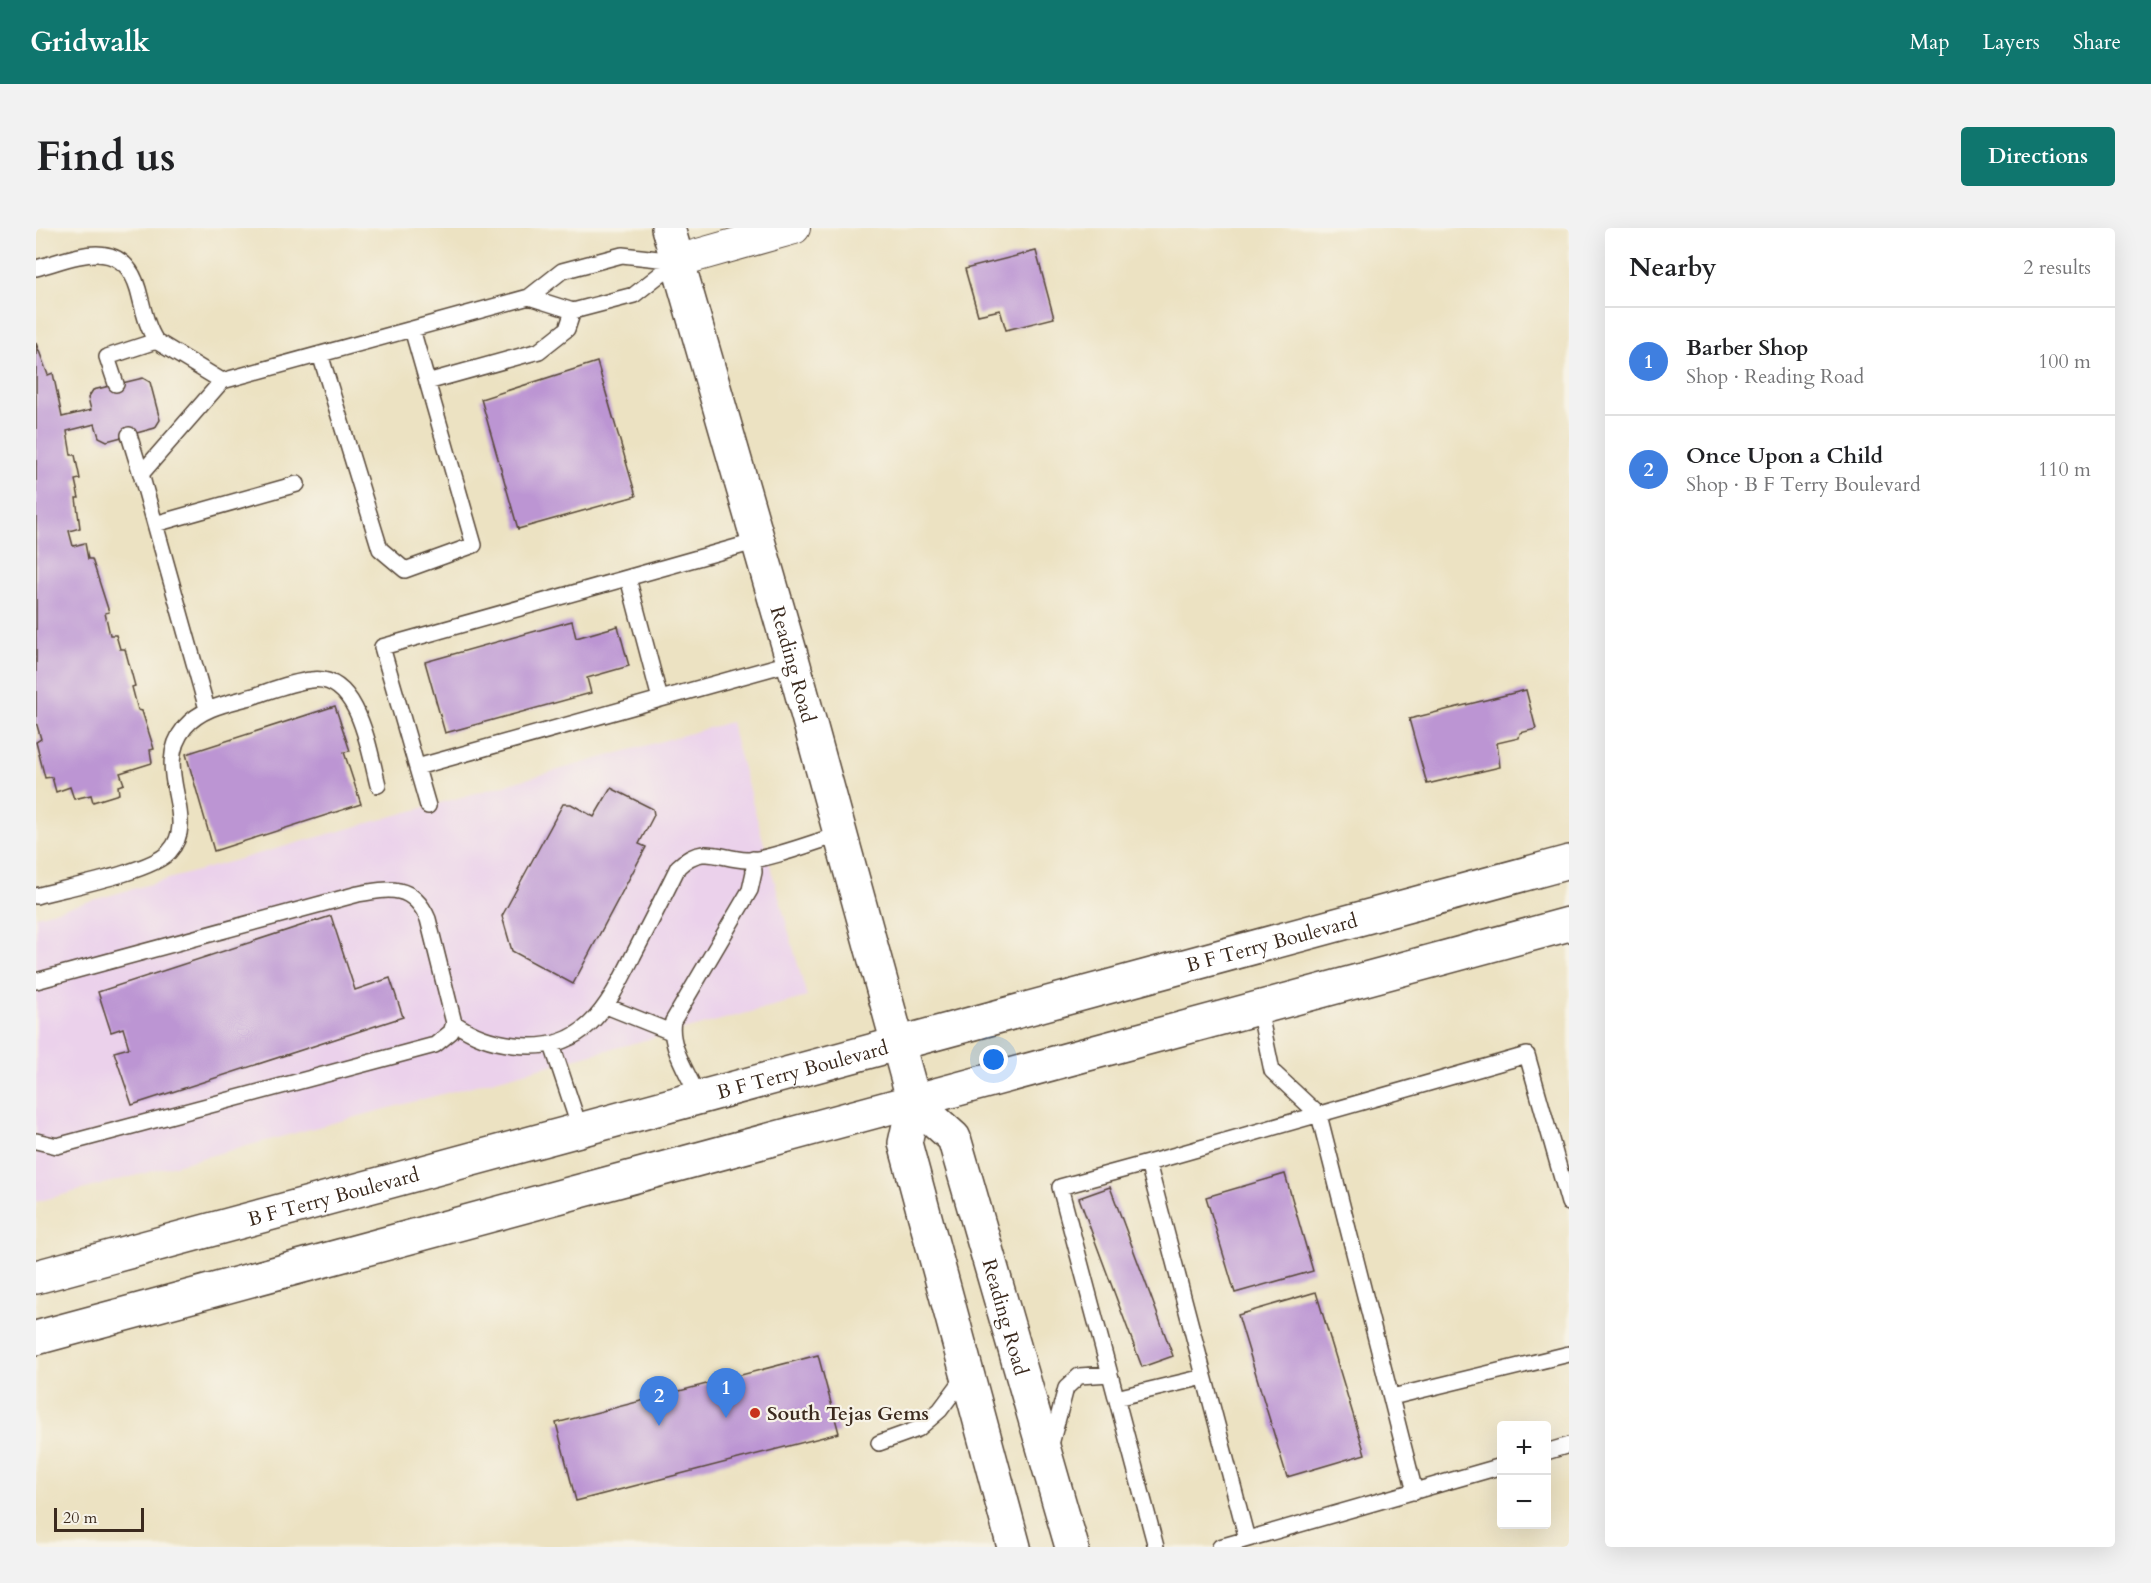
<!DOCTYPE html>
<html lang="en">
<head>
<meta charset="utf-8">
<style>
  :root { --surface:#fff; --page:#f2f2f2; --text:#202124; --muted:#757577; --line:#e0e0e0; --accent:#0f766e }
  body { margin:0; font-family:Cardo,serif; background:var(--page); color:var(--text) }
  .controls { position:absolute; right:18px; bottom:18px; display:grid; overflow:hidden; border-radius:6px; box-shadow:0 6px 24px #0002 }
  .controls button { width:54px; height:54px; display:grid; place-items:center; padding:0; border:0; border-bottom:2px solid var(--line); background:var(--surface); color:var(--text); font:30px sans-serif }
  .scale { position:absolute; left:18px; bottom:15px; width:90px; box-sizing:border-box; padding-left:6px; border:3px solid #3b2a1e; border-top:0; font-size:16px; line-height:21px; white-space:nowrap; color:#3b2a1e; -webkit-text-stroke:4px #f7f3e8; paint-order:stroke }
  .you { position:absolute; left:958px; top:832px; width:21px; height:21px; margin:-15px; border:4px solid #fff; border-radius:50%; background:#1a73e8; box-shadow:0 0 0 9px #1a73e833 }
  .badge { display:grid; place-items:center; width:39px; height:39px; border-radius:50%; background:var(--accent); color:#fff; font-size:20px; font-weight:700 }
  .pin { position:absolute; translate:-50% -50px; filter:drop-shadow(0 2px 3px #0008) }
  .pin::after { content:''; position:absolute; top:32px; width:21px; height:18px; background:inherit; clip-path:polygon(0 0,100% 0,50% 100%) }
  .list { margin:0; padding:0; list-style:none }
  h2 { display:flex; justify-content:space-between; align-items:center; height:78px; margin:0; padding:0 24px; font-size:26px }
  h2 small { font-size:20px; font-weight:400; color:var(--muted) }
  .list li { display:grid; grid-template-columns:39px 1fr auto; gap:18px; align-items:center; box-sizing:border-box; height:108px; padding:0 24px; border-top:2px solid var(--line) }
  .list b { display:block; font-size:22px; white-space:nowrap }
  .list p { margin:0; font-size:20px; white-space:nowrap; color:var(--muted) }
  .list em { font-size:20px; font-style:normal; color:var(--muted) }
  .map { position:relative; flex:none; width:1533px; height:1319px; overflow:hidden; border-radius:6px }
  header { display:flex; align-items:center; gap:36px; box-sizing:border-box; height:84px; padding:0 30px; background:var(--accent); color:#fff }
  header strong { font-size:28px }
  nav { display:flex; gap:33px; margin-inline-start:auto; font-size:21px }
  .intro { display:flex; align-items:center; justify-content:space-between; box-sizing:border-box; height:144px; padding:0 36px }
  h1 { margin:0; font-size:42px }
  .button { padding:15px 27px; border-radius:6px; background:var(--accent); color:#fff; font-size:21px; font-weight:700 }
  main { display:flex; gap:36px; padding:0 36px }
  aside { flex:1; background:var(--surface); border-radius:6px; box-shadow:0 6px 24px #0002 }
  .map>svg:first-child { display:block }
</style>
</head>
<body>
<header>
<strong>Gridwalk</strong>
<nav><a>Map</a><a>Layers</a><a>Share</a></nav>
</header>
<div class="intro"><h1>Find us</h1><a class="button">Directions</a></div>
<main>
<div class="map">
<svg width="1533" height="1319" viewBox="0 0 1533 1319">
  <rect width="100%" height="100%" fill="#f7f3e8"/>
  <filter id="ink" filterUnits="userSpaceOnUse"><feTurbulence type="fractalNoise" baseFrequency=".0167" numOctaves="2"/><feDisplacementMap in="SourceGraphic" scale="12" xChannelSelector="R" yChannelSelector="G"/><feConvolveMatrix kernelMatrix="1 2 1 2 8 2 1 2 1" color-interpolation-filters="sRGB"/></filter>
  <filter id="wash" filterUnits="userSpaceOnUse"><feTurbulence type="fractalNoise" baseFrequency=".008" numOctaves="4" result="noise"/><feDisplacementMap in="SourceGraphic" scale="24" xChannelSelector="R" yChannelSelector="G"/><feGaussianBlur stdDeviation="1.35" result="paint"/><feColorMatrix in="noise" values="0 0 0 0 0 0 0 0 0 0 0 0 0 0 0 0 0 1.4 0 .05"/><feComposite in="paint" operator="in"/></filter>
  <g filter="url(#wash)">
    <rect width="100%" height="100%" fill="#ece2c2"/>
    <path fill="#ebd1eb" d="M 694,494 L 771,769 L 0,974 L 0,688 Z"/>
    <g id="blocks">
      <path fill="#bc95d3" d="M 1000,23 L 1018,90 L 970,102 L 964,82 L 942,87 L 929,41 Z
        M 0,115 L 12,147 L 17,145 L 26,189 L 55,182 L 52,170 L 57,162 L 107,150 L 114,154 L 124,192 L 119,200 L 71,213 L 63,209 L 59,196 L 31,203 L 35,227 L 39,227 L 44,251 L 39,252 L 43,270 L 40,270 L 44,300 L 33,303 L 37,318 L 49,315 L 52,331 L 56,331 L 73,384 L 69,385 L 74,407 L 80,407 L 84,421 L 89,421 L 99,458 L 96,459 L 102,482 L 106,483 L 118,521 L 114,522 L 116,535 L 84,545 L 88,556 L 82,558 L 83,566 L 57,574 L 55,567 L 38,571 L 34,559 L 20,564 L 16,549 L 9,550 L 0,514 L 5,511 L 0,494 Z
        M 561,134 L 600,268 L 482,301 L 445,171 Z
        M 536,393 L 540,410 L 582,398 L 593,438 L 551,450 L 555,465 L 409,505 L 389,434 Z
        M 1490,462 L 1500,501 L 1484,505 L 1483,510 L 1461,515 L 1464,539 L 1391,556 L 1373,491 Z
        M 299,478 L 314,523 L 308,524 L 325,576 L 178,623 L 150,526 Z
        M 575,560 L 617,581 L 618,587 L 603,616 L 610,619 L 537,756 L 476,723 L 466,688 L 527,576 L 535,576 L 558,589 Z
        M 295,688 L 319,762 L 354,750 L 367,789 L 96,877 L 78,824 L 93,820 L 87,800 L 75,804 L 62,764 Z
        M 1249,946 L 1277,1043 L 1199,1065 L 1170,969 Z
        M 1074,959 L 1137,1128 L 1106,1139 L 1043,970 Z
        M 1280,1064 L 1329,1226 L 1251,1249 L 1202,1087 Z
        M 782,1127 L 803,1205 L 540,1273 L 520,1195 Z"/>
    </g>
  </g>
  <g filter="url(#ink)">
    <use href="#blocks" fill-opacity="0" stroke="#564637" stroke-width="1.5"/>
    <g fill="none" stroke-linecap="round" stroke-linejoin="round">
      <defs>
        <path id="lane" d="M 0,40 C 38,30 86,6 102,61 C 107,79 110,98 120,113 L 186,153
          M 284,126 L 344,321 L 369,342 L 438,317 L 376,101
          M 391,154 L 503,123 L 531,101 L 537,83
          M 80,156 L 71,129 L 120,113
          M 93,207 L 105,246
          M 119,296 L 261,256
          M 592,350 L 624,471
          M 171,481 L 105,246 L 186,153 L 493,69 L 526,43 L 586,27 L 641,33 L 598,67 L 537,83 L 493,69
          M 381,539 L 757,434
          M 392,578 L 346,419 L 722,313
          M 0,668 C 29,660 115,644 133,624 C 165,590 114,542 149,499 C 166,479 193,475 218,468 C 236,462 256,454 275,452 C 323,445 333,523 342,557
          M 0,753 L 322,666 C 354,660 377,656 392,691 L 418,795 C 438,808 454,814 478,817 C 549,826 571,780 598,726 C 613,697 628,668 642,639 C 667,615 683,631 711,632 C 730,633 784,612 805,606
          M 570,778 L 635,804
          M 1223,781 L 1236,843 L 1283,887 L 1379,1264
          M 516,817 L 544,901
          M 662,869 C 653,846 632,818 637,793 L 714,662 L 718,644 L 717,631
          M 0,913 L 21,918 L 399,817 L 415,804 L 418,795
          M 1112,935 L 1024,959 L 1120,1319
          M 1356,1169 L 1533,1126
          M 1080,1170 L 1168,1149
          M 843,1215 L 882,1201 L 904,1182 L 930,1147
          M 1014,1220 L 1030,1160 L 1043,1148 L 1074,1146
          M 1510,1224 L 1533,1217
          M 1211,1311 L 1112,935 L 1491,827 L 1533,975
          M 1184,1319 L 1466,1238"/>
        <path id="street" d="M 641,33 L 758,0"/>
        <g id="secondary">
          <path id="s1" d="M 632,0 L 757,434 L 878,874 L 869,915 L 978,1319"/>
          <path id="s2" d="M 878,874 L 918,910 L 1036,1319"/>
          <path id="s3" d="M 0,1049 L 1533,634"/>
          <path d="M 0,1110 L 1533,696"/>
        </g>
      </defs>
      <use href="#lane" stroke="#564637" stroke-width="18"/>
      <use href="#street" stroke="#564637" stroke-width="34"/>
      <use href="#secondary" stroke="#564637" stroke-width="36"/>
      <use href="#lane" stroke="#fff" stroke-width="15"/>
      <use href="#street" stroke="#fff" stroke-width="32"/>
      <use href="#secondary" stroke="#fff" stroke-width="33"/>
    </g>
  </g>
  <circle fill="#c8321e" stroke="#f7f3e8" stroke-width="2" cx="719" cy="1185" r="6"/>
  <g text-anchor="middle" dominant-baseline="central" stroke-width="4.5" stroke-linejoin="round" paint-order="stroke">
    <g font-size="20" fill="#3b2a1e" stroke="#f7f3e8">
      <text stroke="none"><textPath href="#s1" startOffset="454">Reading Road</textPath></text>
      <text stroke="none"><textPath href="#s3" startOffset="1280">B F Terry Boulevard</textPath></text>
      <text stroke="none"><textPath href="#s3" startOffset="794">B F Terry Boulevard</textPath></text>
      <text stroke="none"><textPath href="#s3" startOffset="308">B F Terry Boulevard</textPath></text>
      <text stroke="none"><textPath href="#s2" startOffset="240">Reading Road</textPath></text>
    </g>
    <g font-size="20" font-weight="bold" fill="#3b2a1e" stroke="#f7f3e8" text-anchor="start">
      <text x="731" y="1185">South Tejas Gems</text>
    </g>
  </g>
</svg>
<div class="controls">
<button>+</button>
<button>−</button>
</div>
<div class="scale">20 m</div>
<div class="you"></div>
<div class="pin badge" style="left:690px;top:1190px;background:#3f7fe0">1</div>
<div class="pin badge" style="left:623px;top:1198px;background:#3f7fe0">2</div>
</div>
<aside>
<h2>Nearby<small>2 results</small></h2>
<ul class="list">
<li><span class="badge" style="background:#3f7fe0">1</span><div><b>Barber Shop</b><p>Shop · Reading Road</p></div><em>100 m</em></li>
<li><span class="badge" style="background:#3f7fe0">2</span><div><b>Once Upon a Child</b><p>Shop · B F Terry Boulevard</p></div><em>110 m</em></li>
</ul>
</aside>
</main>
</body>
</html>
